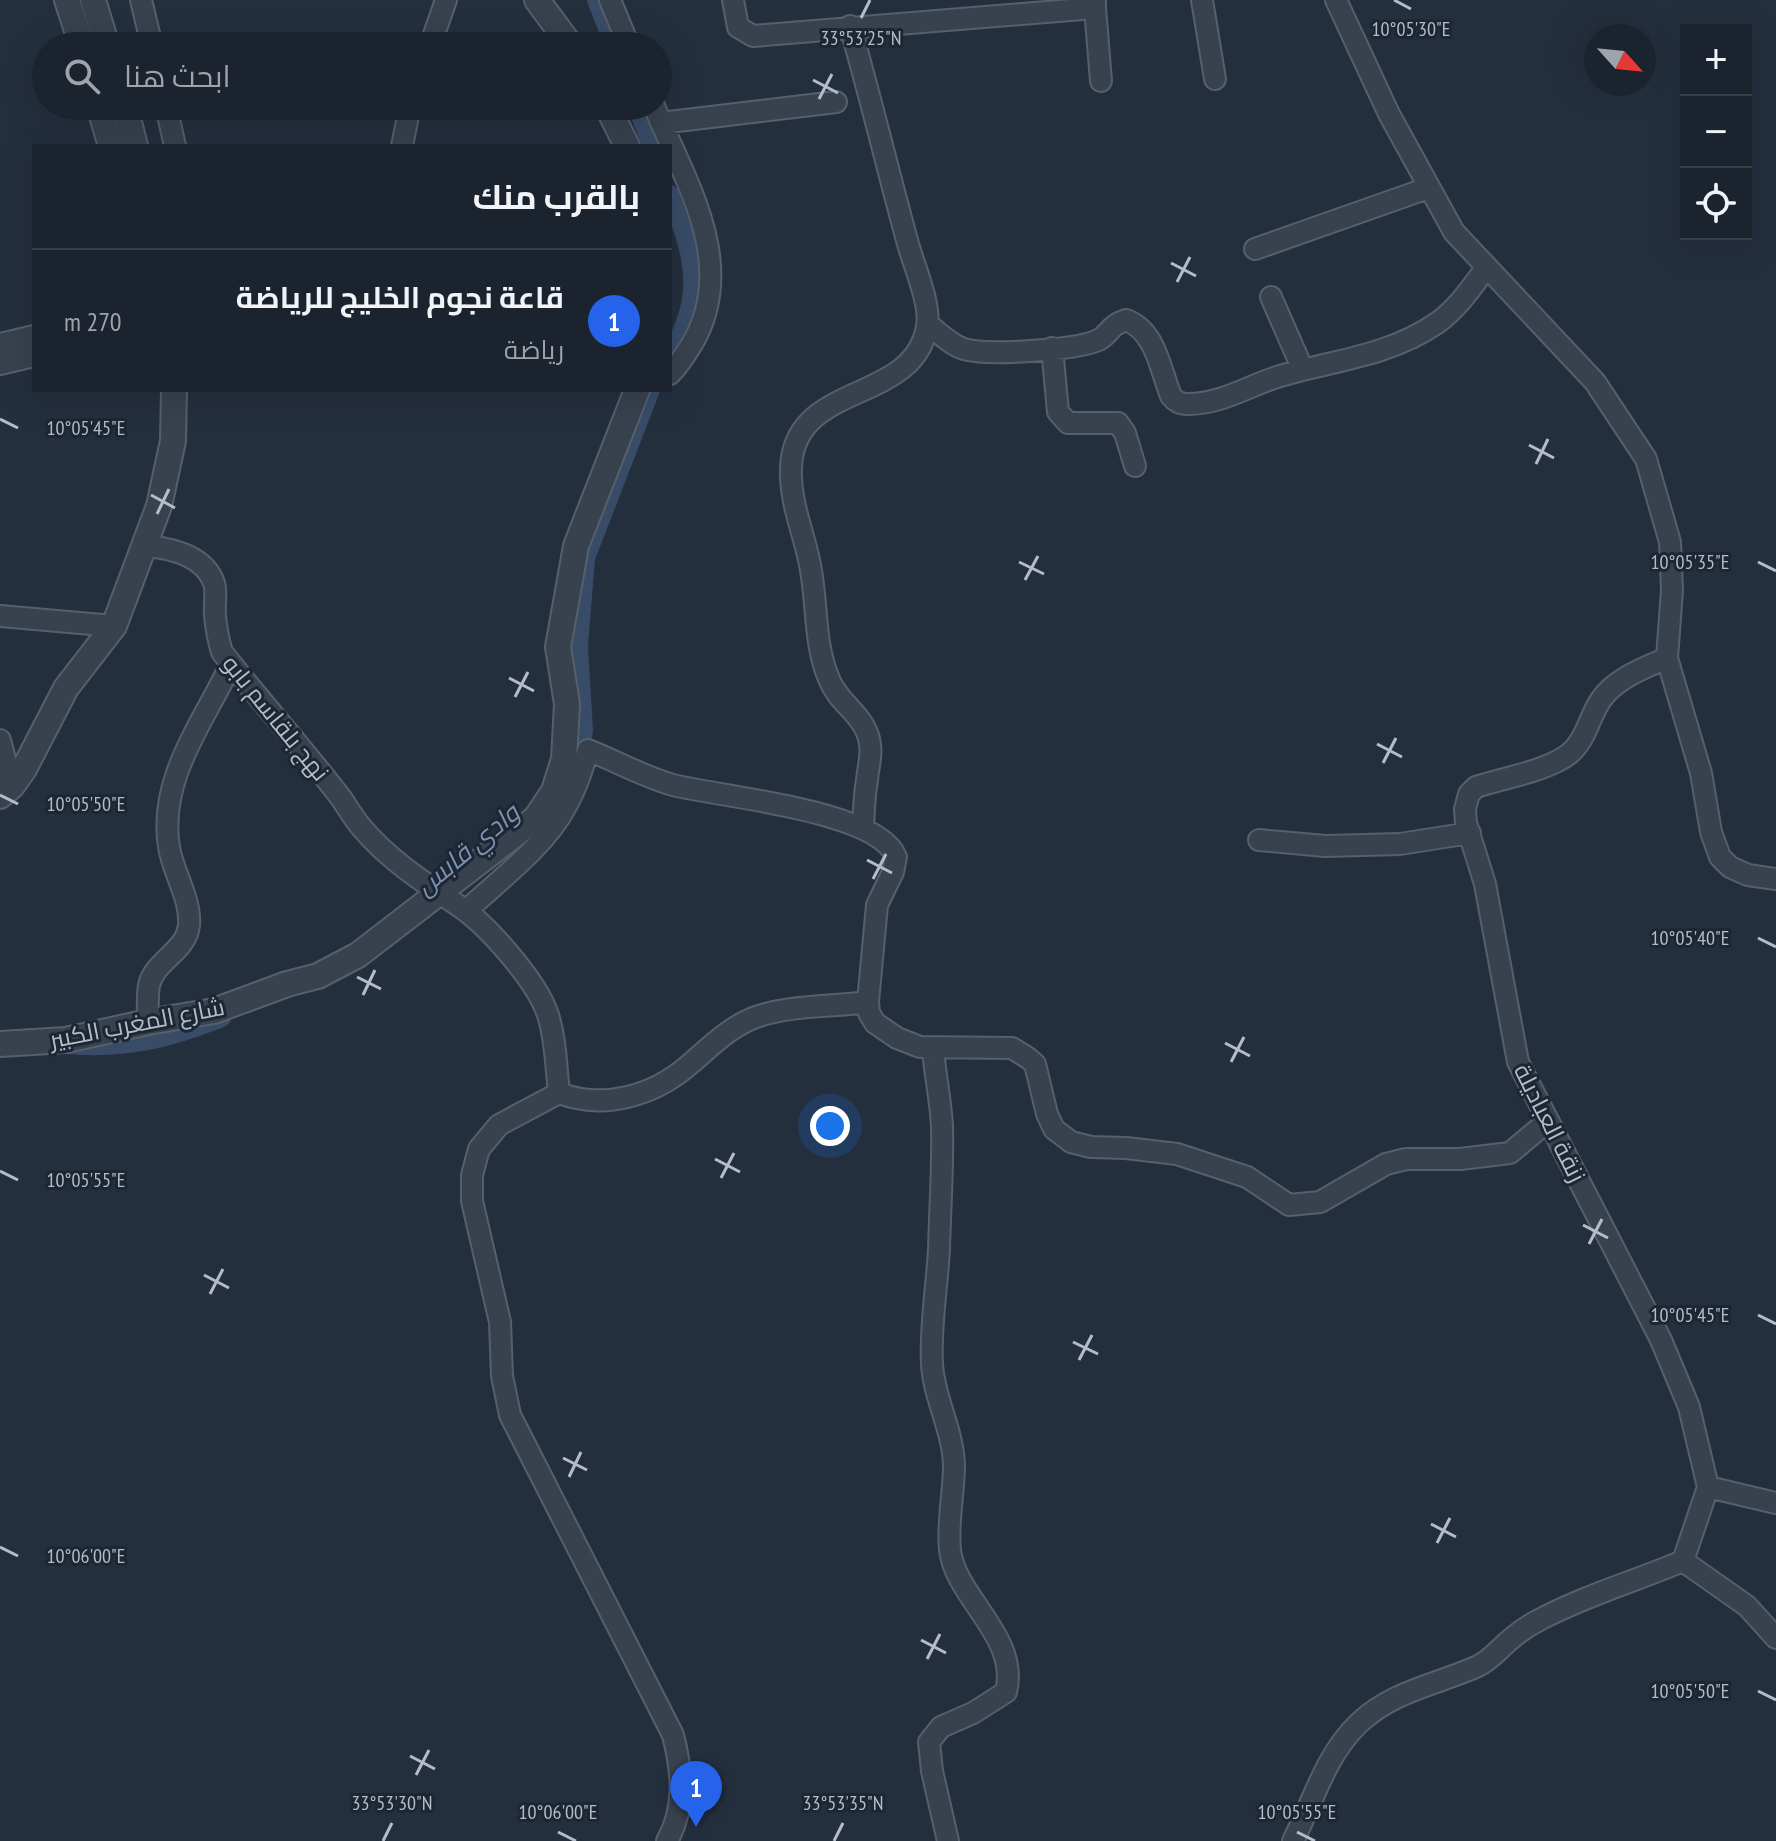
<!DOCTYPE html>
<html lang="ar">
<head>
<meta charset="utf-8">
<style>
  :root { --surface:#1b232e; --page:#282f3a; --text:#f1f3f6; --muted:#a0a4aa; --line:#39404a; --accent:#2563eb }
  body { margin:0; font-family:"PT Sans Narrow",Cairo,sans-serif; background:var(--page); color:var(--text); direction:rtl }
  .controls { position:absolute; right:24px; top:24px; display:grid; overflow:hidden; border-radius:0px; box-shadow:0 8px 32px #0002 }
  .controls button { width:72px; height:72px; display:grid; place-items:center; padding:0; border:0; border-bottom:2px solid var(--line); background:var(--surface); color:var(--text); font:40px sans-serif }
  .compass { position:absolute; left:1584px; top:24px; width:72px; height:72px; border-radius:50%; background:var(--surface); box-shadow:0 8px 32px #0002; rotate:117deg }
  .you { position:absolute; left:830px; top:1126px; width:28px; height:28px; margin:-20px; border:6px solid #fff; border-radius:50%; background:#1a73e8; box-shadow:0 0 0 12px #1a73e833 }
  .badge { display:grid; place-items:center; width:52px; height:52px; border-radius:50%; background:var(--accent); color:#fff; font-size:26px; font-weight:700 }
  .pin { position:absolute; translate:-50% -66px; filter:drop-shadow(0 2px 4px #0008) }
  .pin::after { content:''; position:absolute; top:42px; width:28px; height:24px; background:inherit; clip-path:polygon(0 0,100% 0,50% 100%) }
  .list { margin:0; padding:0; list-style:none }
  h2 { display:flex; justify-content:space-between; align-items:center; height:104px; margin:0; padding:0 32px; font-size:34px }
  h2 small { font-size:26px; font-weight:400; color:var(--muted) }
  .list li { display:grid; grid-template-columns:52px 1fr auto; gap:24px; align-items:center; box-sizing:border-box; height:144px; padding:0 32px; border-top:2px solid var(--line) }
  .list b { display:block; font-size:30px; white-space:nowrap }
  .list p { margin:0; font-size:26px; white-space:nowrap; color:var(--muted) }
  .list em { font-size:26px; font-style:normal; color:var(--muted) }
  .icon { flex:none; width:44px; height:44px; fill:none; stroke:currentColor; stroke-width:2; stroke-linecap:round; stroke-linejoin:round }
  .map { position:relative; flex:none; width:1776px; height:1841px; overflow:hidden; direction:ltr }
  .search { position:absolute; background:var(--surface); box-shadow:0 8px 32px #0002; left:32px; top:32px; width:640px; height:88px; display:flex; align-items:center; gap:20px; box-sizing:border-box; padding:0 28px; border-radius:44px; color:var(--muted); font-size:30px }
  .panel { position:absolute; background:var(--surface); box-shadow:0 8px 32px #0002; left:32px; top:144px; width:640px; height:248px; border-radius:0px; direction:rtl }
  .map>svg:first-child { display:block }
</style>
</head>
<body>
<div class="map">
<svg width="1776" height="1841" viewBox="0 0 1776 1841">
  <rect width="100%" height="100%" fill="#242f3e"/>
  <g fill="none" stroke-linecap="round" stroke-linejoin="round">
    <path stroke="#394c67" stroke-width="18" d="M 596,0 L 614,46
      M 636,106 L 652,146
      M 670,194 C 694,259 705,292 670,355
      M 577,766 L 584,731 L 579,646 L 586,558 L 651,390
      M 68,1045 C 127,1050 168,1039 222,1018"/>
    <defs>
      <path id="minor" d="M 141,0 L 152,46
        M 610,0 L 629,46
        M 733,0 L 738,27 L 753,36 L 1095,8 L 1095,0
        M 1202,0 L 1215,79
        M 1336,0 L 1389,114 L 1454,232 L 1595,382 L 1646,459 L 1670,542 L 1672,590 L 1667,658 L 1701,773 L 1711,832 L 1720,857 L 1730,867 L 1748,875 L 1776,879
        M 1095,8 L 1101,81
        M 850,26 C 871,99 888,171 908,244 C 914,266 931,304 927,326 C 914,408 786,378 791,477 C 792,506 803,532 809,560 C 818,599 813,642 829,679 C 839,705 866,715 870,744 C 872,757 868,767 867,780 C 864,796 864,812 863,828
        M 430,46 L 446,0
        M 166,106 L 175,146
        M 654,106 C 685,181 739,264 692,344 C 685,355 679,365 670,374
        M 661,123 L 836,102
        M 402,146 L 410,106
        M 1255,249 L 1428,188
        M 1271,297 L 1303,370
        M 928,324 C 939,333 951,345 964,349 C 986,356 1074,350 1096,341 C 1110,336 1107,326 1126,320 C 1156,331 1160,369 1171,396 C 1175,401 1179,404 1186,404 C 1220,405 1250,385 1280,376 C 1335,360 1389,356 1437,323 C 1457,309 1472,287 1486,268
        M 0,344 L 34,336
        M 1052,348 L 1058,412 L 1068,423 L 1118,423 L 1125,433 L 1135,466
        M 0,364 L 34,356
        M 145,546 C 170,548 204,555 214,583 C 217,592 214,605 215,615 C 216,628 218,639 222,652 C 260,701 303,748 341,798 C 348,808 354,819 362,828 C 388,859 423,882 456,904 C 486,923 537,981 548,1015 C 556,1040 556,1067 559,1093 L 499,1125 L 479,1149 L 472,1175 L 472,1201 L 500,1322 L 502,1376 L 510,1415 L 673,1735 C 682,1770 686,1808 667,1841
        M 0,616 L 114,626
        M 1667,658 C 1644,668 1614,679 1600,701 C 1589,718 1586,740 1569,754 C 1547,771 1503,778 1476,787 L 1469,794 L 1465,809 L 1466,823 L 1485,884 L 1518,1062 L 1661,1340 L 1689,1407 L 1708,1487
        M 0,740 L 12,786
        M 1259,840 L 1325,846 L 1400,844 L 1470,833
        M 466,911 C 498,881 545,846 565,808 C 576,789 582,770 588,750 C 616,761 644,777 673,785 C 720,797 878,810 896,857 L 893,872 L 877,905 L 868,1002 L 869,1013 L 875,1023 L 897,1038 L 920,1047 L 1012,1048 L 1028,1058 L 1035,1064 L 1047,1114 L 1054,1129 L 1071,1142 L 1091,1147 L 1126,1148 L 1177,1154 L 1247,1177 L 1289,1205 L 1320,1202 L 1386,1164 L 1406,1159 L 1460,1159 L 1510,1153 L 1548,1121
        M 148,1022 C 148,1011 147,996 149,985 C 155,960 187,951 189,925 C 191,898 173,873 169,847 C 158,779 203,723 231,664
        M 933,1049 C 935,1075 941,1102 942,1127 C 943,1168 940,1209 939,1249 C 937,1287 930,1326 932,1364 C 934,1399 953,1430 954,1465 C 954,1493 947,1522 950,1550 C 955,1597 1020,1637 1006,1692 L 973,1713 L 941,1727 L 929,1742 L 932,1771 L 948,1841
        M 559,1093 C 604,1110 653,1096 689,1065 C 710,1047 731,1025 759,1016 C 793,1005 832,1007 868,1002
        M 1683,1561 L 1747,1606 L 1776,1638
        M 1293,1841 C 1313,1802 1325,1756 1358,1724 C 1392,1691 1436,1685 1478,1666 C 1491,1660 1500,1648 1511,1639 C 1520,1631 1531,1624 1541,1619 C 1587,1595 1635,1581 1683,1561 L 1708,1487 L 1776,1503"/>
      <path id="tertiary" d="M 67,0 L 82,46
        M 93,0 L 107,46
        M 537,0 L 571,46
        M 99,106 L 111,146
        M 125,106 L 135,146
        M 607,106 L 627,146
        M 0,796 L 12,786 L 24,769 L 66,688 L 114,626 L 159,506 L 173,441 L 174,390
        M 0,1044 L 66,1040 L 148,1022 L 214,1011 L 287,984 L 318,976 L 358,955 L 536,818 L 554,791 L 564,759 L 567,704 L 558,647 L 576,546 L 637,390"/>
    </defs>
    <use href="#minor" stroke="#565f6c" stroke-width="24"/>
    <use href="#tertiary" stroke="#565f6c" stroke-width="28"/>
    <use href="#minor" stroke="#38414e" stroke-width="20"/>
    <use href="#tertiary" stroke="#38414e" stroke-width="24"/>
  </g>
  <path fill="none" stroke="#b4bcc9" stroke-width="3" d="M 1394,0 L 1411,9M 861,18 L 870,0M 813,80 L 838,93M 819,99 L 832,74M 1171,263 L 1196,276M 1177,282 L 1190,257M 0,419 L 18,428M 1529,445 L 1554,458M 1536,464 L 1548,439M 151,495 L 175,508M 157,514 L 169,489M 1019,562 L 1044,574M 1758,562 L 1776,571M 1025,580 L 1038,556M 509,678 L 534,691M 515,697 L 528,672M 1377,744 L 1402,757M 1383,763 L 1396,738M 0,795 L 18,804M 867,860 L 892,873M 873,879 L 886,854M 1758,938 L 1776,947M 357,977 L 381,989M 363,995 L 375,970M 1225,1043 L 1250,1056M 1231,1062 L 1244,1037M 715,1159 L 740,1172M 0,1171 L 18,1180M 721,1178 L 734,1153M 1583,1225 L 1608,1238M 1589,1244 L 1602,1219M 204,1275 L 229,1288M 210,1294 L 223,1269M 1758,1315 L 1776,1324M 1073,1342 L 1098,1354M 1079,1360 L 1092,1335M 563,1458 L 587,1470M 569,1477 L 581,1452M 1431,1524 L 1456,1537M 1437,1543 L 1450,1518M 0,1547 L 18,1556M 921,1640 L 946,1653M 927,1659 L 940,1634M 1758,1691 L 1776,1700M 410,1756 L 435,1769M 416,1775 L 429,1750M 558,1832 L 576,1841M 1297,1832 L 1315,1841M 383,1841 L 392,1823M 834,1841 L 843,1823"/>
  <g text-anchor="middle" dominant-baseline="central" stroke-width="6" stroke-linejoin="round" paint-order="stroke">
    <g font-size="24" fill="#b4bcc9" stroke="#1d2633">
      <text transform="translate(276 718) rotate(51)">نهج بلقاسم بابو</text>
      <text transform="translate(137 1023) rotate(-11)">شارع المغرب الكبير</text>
      <text transform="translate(1550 1123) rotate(63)">زنقة العباديلة</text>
    </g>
    <g font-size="26" font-style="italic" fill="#7c92b1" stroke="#1d2633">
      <text transform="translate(467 849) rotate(-40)">وادي قابس</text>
    </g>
  </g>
  <g font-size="20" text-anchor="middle" fill="#b4bcc9" stroke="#1d2633" stroke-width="6" stroke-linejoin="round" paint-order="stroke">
    <text x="1411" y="36">10°05'30"E</text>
    <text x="861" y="45">33°53'25"N</text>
    <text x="86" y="435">10°05'45"E</text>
    <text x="1690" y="569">10°05'35"E</text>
    <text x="86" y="811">10°05'50"E</text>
    <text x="1690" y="945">10°05'40"E</text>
    <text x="86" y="1187">10°05'55"E</text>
    <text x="1690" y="1322">10°05'45"E</text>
    <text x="86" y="1563">10°06'00"E</text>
    <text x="1690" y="1698">10°05'50"E</text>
    <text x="392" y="1810">33°53'30"N</text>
    <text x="843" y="1810">33°53'35"N</text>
    <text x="558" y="1819">10°06'00"E</text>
    <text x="1297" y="1819">10°05'55"E</text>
  </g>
</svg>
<div class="controls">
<button>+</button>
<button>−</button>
<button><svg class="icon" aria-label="locate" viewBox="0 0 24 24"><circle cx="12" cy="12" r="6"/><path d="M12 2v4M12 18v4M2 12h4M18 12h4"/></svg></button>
</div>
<svg class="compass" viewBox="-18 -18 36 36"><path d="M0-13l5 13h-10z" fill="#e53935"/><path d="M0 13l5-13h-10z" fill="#a0a4aa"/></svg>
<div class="you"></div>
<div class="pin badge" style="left:696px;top:1827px">1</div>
<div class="search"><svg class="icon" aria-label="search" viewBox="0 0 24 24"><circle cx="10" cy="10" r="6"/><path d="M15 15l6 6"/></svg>ابحث هنا</div>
<section class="panel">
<h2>بالقرب منك<small></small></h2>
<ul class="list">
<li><span class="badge">1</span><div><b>قاعة نجوم الخليج للرياضة</b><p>رياضة</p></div><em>270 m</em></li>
</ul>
</section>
</div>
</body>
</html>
